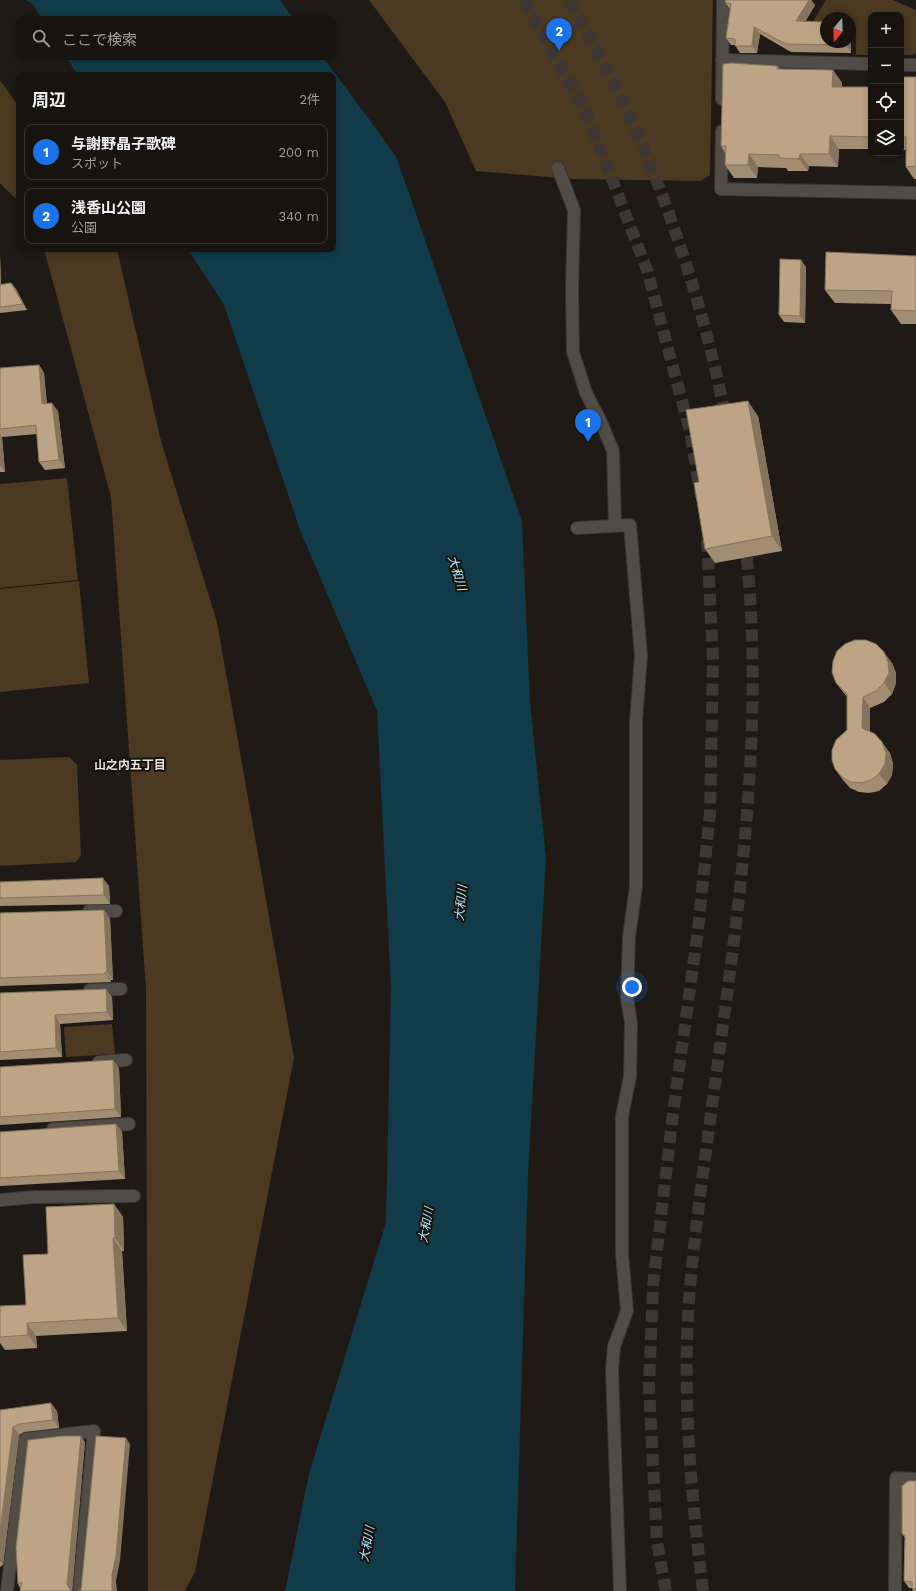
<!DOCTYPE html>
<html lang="ja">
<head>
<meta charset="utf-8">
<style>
  :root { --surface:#171410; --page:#201d19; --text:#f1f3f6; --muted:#9e9e9f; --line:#363330; --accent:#1a73e8 }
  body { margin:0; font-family:"Work Sans","Noto Sans JP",sans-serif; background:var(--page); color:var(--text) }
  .controls { position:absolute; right:12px; top:12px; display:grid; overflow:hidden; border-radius:8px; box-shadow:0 2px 6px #0003 }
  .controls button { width:36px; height:36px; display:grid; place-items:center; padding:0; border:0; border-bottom:1px solid var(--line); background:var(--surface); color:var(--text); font:20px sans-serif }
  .compass { position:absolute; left:820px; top:12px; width:36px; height:36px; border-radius:50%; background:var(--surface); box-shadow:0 2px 6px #0003; rotate:199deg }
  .you { position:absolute; left:632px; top:987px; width:14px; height:14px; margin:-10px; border:3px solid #fff; border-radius:50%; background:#1a73e8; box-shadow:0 0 0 6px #1a73e833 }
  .badge { display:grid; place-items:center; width:26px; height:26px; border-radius:50%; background:var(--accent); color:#fff; font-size:13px; font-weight:700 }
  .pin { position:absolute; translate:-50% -33px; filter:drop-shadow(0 1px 2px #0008) }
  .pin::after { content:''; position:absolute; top:21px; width:14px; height:12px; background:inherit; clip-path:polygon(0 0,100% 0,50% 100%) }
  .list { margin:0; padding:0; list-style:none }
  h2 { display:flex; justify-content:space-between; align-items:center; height:52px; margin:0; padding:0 16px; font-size:17px }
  h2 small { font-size:13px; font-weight:400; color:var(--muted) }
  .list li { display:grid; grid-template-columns:26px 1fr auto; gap:12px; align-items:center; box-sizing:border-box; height:56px; margin:0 8px 8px; padding:0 8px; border:1px solid var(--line); border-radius:8px }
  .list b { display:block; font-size:15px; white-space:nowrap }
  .list p { margin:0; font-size:13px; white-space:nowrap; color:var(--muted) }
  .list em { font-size:13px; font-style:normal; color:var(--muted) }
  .icon { flex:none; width:22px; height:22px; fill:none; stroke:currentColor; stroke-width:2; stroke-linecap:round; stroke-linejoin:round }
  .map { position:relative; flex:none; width:916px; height:1591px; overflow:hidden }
  .search { position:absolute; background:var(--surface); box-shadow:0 2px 6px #0003; left:16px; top:16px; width:320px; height:44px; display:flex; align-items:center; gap:10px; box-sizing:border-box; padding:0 14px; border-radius:8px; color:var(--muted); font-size:15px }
  .panel { position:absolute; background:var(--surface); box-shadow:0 2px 6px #0003; left:16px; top:72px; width:320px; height:180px; border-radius:8px }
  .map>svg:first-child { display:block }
</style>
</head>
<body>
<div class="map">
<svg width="916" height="1591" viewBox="0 0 916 1591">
  <rect width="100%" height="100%" fill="#1f1a15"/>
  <path fill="#4b3921" d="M 369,0 L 713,0 L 710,175 L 701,181 L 573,179 L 476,171 L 445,102 Z
    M 826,0 L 893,0 L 916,10 L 916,53 L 912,55 L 901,55 L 901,15 L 871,15 L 871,55 L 856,55 L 856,27 L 850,27 L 850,18 L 826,18 L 826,26 L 810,26 Z
    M 0,80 L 19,107 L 19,202 L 0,183 Z
    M 44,249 L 117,249 L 161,441 L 217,622 L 294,1058 L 195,1572 L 185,1591 L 148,1591 L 146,989 L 111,497 Z
    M 67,478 L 78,580 L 0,588 L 0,484 Z
    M 79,581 L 89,683 L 0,692 L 0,589 Z
    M 69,757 L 77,765 L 81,855 L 76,862 L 0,866 L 0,760 Z
    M 112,1024 L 115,1054 L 66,1057 L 64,1027 Z"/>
  <path fill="#113b49" d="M 25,0 L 280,0 L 294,19 L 42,19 L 33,4 Z
    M 66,57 L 323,57 L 396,156 L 522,521 L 530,703 L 546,857 L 528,1175 L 515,1591 L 285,1591 L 309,1474 L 386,1222 L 391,988 L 377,711 L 300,530 L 224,305 L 188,249 L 333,249 L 333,75 L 78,75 Z"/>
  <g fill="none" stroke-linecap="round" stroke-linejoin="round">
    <path stroke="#3d3833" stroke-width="12" stroke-dasharray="12 6" stroke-linecap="butt" d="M 524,0 L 587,114 L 647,270 L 690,431 L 701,497
      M 569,0 C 588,35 609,71 626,107 C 670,206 706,314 726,420
      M 666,1591 L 657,1542 L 649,1387 L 653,1286 L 673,1113 L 698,930 L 710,813 L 713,660 L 707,537
      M 703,1591 C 692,1500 683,1408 688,1316 C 692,1246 703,1176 712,1106 C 737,920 767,729 745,541"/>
    <defs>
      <path id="street" d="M 722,60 L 871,64
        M 901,65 L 916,65
        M 722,99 L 723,0
        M 722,131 L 721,189 L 916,193
        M 558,168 L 574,210 L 572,289 L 573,352 L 586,393 L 600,420 L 613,451 L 615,526
        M 577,528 L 630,525 L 641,656 L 636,721 L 636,886 L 629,937 L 627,998 L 631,1023 L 630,1077 L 622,1116 L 622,1254 L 627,1311 L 614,1346 L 612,1371 L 620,1591
        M 89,911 L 116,911
        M 90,990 L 121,989
        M 99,1062 L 126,1060
        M 53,1129 L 129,1124
        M 0,1200 L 34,1197 L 134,1196
        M 7,1591 L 25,1439 L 94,1431 L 79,1591
        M 895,1591 L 896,1478 L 916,1479"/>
    </defs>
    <use href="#street" stroke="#393633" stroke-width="14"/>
    <use href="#street" stroke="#514c45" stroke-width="12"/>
  </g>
  <path fill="#a28d72" d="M 726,0 L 811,0 L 815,5 L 805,22 L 850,42 L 850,30 L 851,53 L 791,52 L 760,34 L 757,53 L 740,53 L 735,45 L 731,45 L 726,38 L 730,9 L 725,2 Z
    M 777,66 L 780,69 L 833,70 L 842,83 L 842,87 L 871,87 L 871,149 L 839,149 L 838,167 L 809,166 L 808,171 L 788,171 L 786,168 L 758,167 L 757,178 L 734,178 L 725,165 L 725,153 L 721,146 Z
    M 901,77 L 916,77 L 916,179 L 914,179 L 906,167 L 906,150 L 901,150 Z
    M 0,255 L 1,284 L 11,283 L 16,289 L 27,310 L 0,313 Z
    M 916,256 L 916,324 L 901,324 L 891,310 L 891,304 L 835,303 L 825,290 Z
    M 806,267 L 805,323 L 784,322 L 779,315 Z
    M 39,365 L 44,373 L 47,404 L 58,411 L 65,468 L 45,470 L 39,462 L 37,434 L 2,437 L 5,472 L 0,472 L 0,368 Z
    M 758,416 L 782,551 L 715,563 L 705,549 Z
    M 892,663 L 896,673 L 896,683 L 892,694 L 884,702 L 870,708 L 870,732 L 890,753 L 893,764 L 892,775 L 887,784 L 879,791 L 869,793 L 859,792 L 850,788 L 843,780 L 835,769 L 847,730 L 847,697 L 836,683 Z
    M 0,882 L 109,886 L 110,904 L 0,906 Z
    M 104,910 L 110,919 L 113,980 L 111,980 L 111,982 L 0,986 L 0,913 Z
    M 0,993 L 112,997 L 113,1020 L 60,1024 L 62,1057 L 0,1060 Z
    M 0,1067 L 119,1068 L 121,1117 L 0,1125 Z
    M 116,1124 L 122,1132 L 125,1179 L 0,1186 L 0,1132 Z
    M 114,1204 L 123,1217 L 124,1251 L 122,1251 L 127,1331 L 36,1336 L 37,1348 L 5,1350 L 0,1343 L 0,1306 L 26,1305 L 48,1254 Z
    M 0,1410 L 57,1411 L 59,1428 L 24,1432 L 19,1435 L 3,1565 L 0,1567 Z
    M 85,1442 L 72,1591 L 20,1591 L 20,1588 L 18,1584 Z
    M 916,1481 L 916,1591 L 913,1591 L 912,1588 L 909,1588 L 904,1581 L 905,1538 L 902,1534 Z"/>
  <path fill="#84735d" d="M 809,0 L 811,0 L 815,5 L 801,29 L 796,21 Z
    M 754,27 L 760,34 L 757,53 L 752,46 Z
    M 850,30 L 851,53 L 846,45 L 846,42 L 850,42 Z
    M 833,70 L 842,83 L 841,99 L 832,87 Z
    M 830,136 L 839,149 L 838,167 L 829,154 Z
    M 749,154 L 758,167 L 757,178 L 748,165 Z
    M 800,154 L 809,166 L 808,171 L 799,159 Z
    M 0,255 L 1,291 L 0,289 Z
    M 801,260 L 806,267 L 805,323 L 800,316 Z
    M 11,283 L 16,289 L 27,310 L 23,304 Z
    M 39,365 L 44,373 L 47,412 L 42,404 Z
    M 748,401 L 758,416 L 782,551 L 772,536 Z
    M 52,403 L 58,411 L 65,468 L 59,460 Z
    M 0,434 L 2,437 L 5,472 L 0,465 Z
    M 884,652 L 892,663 L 896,673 L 896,683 L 892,694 L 884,683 Z
    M 863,697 L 870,708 L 870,739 L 862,728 Z
    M 882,742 L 890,753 L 893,764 L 892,775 L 887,784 L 879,774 Z
    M 103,878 L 109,886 L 110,904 L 104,895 Z
    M 104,910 L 110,919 L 113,980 L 107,972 Z
    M 105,972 L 111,980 L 111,982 L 105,974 Z
    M 106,989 L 112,997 L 113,1020 L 107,1012 Z
    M 55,1015 L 60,1024 L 62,1057 L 56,1048 Z
    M 113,1060 L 119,1068 L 121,1117 L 115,1109 Z
    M 116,1124 L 122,1132 L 125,1179 L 119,1171 Z
    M 114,1204 L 123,1217 L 124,1251 L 115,1238 Z
    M 113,1238 L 122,1251 L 127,1331 L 118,1318 Z
    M 27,1323 L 36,1336 L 37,1348 L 28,1335 Z
    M 51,1403 L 57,1411 L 59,1428 L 53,1420 Z
    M 13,1427 L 19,1435 L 3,1565 L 0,1561 L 0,1532 Z
    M 81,1436 L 85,1442 L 72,1591 L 71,1591 L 67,1584 Z
    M 126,1438 L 130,1444 L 120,1561 L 116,1581 L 117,1591 L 112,1591 L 112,1575 Z"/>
  <path fill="#bca485" stroke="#84735d" d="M 726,0 L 809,0 L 796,21 L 826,22 L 826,42 L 846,42 L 846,45 L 786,44 L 754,27 L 752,46 L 735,46 L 735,39 L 726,38 L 731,4 L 725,2 Z
    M 731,63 L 777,66 L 777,69 L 833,70 L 832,87 L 871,87 L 871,137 L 830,136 L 829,154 L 800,154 L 799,159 L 779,158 L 779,155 L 749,154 L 748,165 L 725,165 L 726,146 L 721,146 L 723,64 Z
    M 901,77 L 916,77 L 916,166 L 906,167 L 906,137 L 901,137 Z
    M 826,252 L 916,256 L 916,311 L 891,310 L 892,291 L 825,290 Z
    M 780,259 L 801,260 L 800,316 L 779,315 Z
    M 11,283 L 23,304 L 0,307 L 0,285 Z
    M 39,365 L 42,404 L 52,403 L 59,460 L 39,462 L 36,425 L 0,429 L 0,368 Z
    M 748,401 L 772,536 L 705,549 L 694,483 L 699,482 L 686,410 Z
    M 855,640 L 866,640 L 876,644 L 884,652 L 888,662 L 889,673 L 884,683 L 876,691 L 863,697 L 862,728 L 875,734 L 882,742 L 886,753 L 885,764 L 879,774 L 871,780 L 862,783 L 851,782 L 842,777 L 835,769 L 832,760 L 832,750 L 836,740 L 847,730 L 847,694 L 836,683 L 832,672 L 833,661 L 837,651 L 845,644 Z
    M 103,878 L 104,895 L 0,898 L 0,882 Z
    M 104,910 L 107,972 L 105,972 L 105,974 L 0,978 L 0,913 Z
    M 106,989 L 107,1012 L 55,1015 L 56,1048 L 0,1052 L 0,993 Z
    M 113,1060 L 115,1109 L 0,1117 L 0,1067 Z
    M 116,1124 L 119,1171 L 0,1178 L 0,1132 Z
    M 114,1204 L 115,1238 L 113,1238 L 118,1318 L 27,1323 L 28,1335 L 0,1337 L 0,1306 L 26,1305 L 23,1255 L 48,1254 L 46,1207 Z
    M 51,1403 L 53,1420 L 19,1424 L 13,1427 L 0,1532 L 0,1410 Z
    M 63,1436 L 81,1436 L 67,1584 L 71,1591 L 20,1591 L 22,1582 L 18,1584 L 16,1548 L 28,1440 Z
    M 96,1436 L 126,1438 L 116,1556 L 112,1575 L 112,1591 L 78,1591 L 81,1590 Z
    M 908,1481 L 916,1481 L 916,1589 L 912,1589 L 912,1582 L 904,1581 L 905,1535 L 902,1534 L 902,1486 Z"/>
  <g text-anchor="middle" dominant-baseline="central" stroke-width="4" stroke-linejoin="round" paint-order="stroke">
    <g font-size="12" font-style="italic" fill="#afe8fd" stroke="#16110c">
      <text transform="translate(457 573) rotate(73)">大和川</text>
      <text transform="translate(461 903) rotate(-84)">大和川</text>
      <text transform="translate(426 1225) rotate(-80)">大和川</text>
      <text transform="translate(367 1544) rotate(-80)">大和川</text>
    </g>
    <g font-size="12" font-weight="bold" fill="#eae3db" stroke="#16110c">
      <text x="130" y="765">山之内五丁目</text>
    </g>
  </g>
</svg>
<div class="controls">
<button>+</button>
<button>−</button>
<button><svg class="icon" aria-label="locate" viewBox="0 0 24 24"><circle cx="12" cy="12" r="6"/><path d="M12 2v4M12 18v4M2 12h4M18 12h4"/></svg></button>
<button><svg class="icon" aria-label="layers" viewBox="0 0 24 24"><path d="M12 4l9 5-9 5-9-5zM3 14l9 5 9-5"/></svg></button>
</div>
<svg class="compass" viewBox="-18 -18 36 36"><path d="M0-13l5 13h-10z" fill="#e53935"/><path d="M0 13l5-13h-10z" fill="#9e9e9f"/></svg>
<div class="you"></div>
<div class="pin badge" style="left:588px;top:442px">1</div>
<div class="pin badge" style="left:559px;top:51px">2</div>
<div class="search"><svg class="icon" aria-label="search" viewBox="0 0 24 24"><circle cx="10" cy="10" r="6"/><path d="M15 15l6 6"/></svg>ここで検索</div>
<section class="panel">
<h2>周辺<small>2件</small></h2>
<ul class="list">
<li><span class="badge">1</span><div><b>与謝野晶子歌碑</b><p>スポット</p></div><em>200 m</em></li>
<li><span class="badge">2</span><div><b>浅香山公園</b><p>公園</p></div><em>340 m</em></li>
</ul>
</section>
</div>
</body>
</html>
